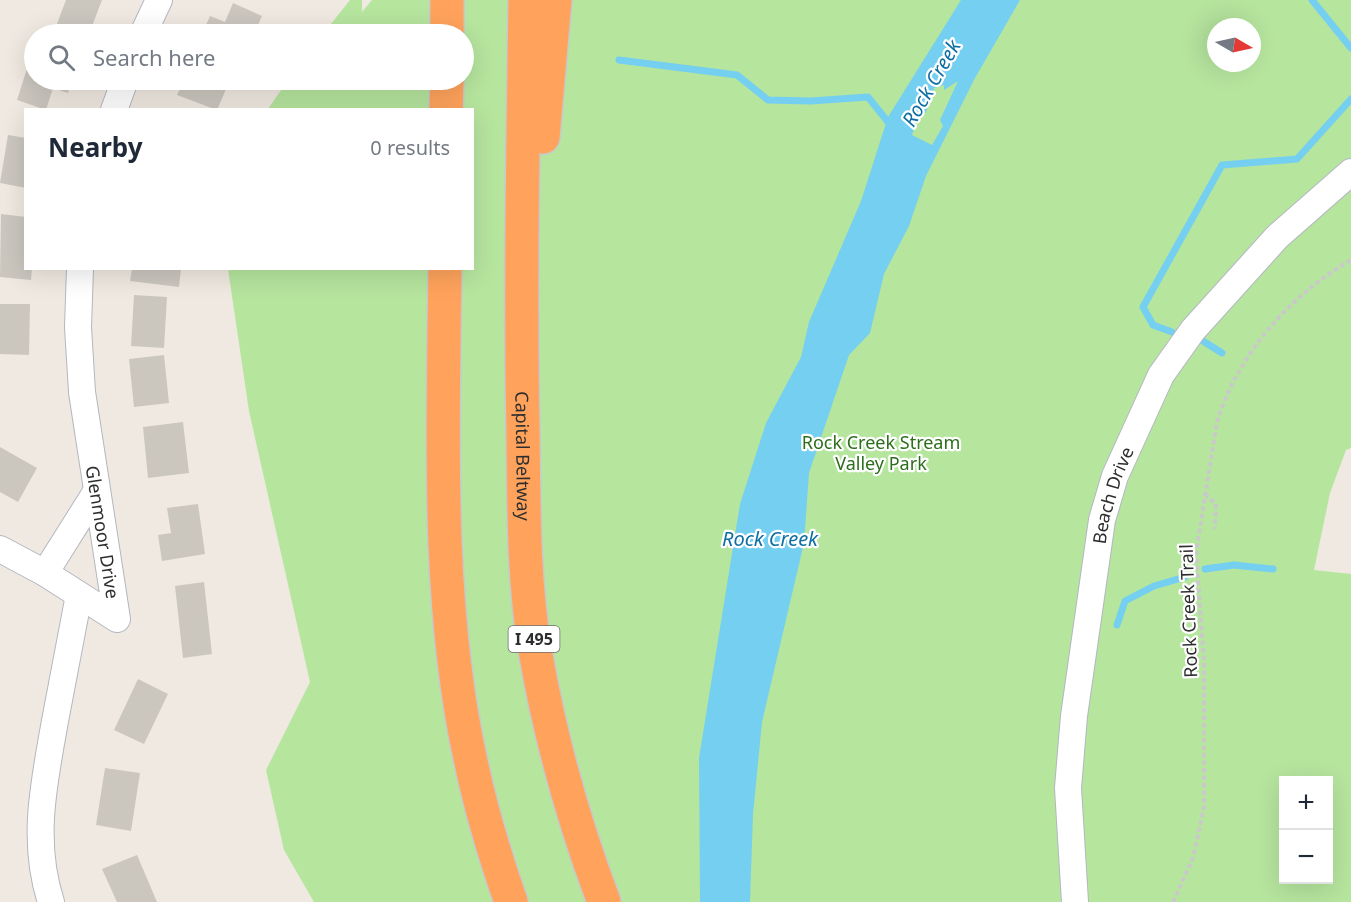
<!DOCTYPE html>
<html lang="en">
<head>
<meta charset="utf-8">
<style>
  :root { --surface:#fff; --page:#f6f6f7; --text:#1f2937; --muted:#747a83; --line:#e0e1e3 }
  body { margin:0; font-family:"Noto Sans",sans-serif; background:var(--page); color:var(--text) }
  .controls { position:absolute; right:18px; bottom:18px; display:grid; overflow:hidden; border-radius:0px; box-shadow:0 6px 24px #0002 }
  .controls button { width:54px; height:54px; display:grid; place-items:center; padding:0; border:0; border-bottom:2px solid var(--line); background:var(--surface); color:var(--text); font:30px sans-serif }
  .compass { position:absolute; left:1207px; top:18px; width:54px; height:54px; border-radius:50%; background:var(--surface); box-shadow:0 6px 24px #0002; rotate:99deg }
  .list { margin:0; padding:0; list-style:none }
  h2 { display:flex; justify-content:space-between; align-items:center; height:78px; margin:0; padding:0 24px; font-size:26px }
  h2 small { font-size:20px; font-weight:400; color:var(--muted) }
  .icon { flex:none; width:33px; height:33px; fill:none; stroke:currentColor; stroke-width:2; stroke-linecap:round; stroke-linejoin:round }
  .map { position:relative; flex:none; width:1351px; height:902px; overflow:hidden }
  .search { position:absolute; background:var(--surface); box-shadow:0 6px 24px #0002; left:24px; top:24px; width:450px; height:66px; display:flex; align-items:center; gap:15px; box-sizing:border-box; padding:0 21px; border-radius:33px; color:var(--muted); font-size:22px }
  .panel { position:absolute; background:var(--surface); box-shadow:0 6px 24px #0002; left:24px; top:108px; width:450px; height:162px; border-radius:0px }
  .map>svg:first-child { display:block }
</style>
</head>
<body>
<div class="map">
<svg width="1351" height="902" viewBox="0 0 1351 902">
  <rect width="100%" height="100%" fill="#efe9e1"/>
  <path fill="#b6e59e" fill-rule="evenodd" d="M 350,0 L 362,0 L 362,12 L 372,0 L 1351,0 L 1351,448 L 1346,450 L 1330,493 L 1314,570 L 1351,574 L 1351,902 L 314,902 L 284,850 L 266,770 L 310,682 L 249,411 L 228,269 L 472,268 L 472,110 L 268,109 L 288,80 L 464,80 L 464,34 L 323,34 ZM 1216,27 L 1252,27 L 1252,63 L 1216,63 ZM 1284,780 L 1328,780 L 1328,880 L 1284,880 Z"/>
  <path fill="#75cff0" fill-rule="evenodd" d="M 961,0 L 1020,0 L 975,78 L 926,176 L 909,226 L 884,274 L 870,333 L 849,355 L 809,473 L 804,543 L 762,722 L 753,814 L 750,902 L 700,902 L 699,758 L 740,504 L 766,423 L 801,357 L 809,322 L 861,201 L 888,117 ZM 958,81 L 940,120 L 943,126 L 932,145 L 912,135 L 916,123 L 926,112 L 934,88 L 944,85 L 944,90 Z"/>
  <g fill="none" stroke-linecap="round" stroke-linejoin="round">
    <path stroke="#75cff0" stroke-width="7" d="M 1312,0 L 1351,48
      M 619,60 L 737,75 L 768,100 L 811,101 L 868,97 L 892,127
      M 1172,332 L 1153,325 L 1143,307 L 1222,165 L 1297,159 L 1351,99
      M 1203,341 L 1222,353
      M 1205,569 L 1234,565 L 1273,569
      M 1117,625 L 1125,601 L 1154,586 L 1185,577"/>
  </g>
  <path fill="#cbc7bf" d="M 66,0 L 102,0 L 89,34 L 69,34 L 55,29 Z
    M 233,3 L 262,16 L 254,34 L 202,34 L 210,16 L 225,22 Z
    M 32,53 L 34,80 L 72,80 L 68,93 L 53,88 L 46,110 L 17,100 Z
    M 184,80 L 230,80 L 217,110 L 177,95 Z
    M 8,135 L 26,138 L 26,188 L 0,183 Z
    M 1,214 L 26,217 L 26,268 L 32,268 L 31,280 L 0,277 Z
    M 132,268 L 181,268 L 179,287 L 130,281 Z
    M 134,295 L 167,297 L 164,348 L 131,346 Z
    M 0,304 L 30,304 L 29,355 L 0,354 Z
    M 164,355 L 169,403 L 134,407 L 129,359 Z
    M 183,422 L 189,473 L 148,478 L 143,427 Z
    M 0,447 L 37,468 L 18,502 L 0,492 Z
    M 198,504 L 205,554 L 162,561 L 158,535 L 171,533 L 167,508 Z
    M 204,582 L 212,654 L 183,658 L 175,586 Z
    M 138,679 L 168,694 L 144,744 L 114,730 Z
    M 105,768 L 140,773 L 131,831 L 96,825 Z
    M 137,855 L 157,902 L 117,902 L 102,869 Z"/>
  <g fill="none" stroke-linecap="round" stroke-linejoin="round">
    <defs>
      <g id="minor">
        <path d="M 143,34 L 159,0"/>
        <path d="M 114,110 L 125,80"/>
        <path d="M 0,549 L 45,573 L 117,619 L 82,392 L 78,327 L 80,268"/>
        <path d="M 45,573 L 96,492"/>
        <path d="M 51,902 C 31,841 44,783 55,721 C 63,679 71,637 79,595"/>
        <path id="s1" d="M 1075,902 L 1068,788 L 1074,716 L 1102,520 L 1115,476 L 1161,375 L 1193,330 L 1277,237 L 1351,172"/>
      </g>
      <g id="highway">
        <path id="s2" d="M 525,0 C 523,144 520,287 523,431 C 524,504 523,578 535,650 C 550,737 573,820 604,902"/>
        <path d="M 447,34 L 447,0"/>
        <path d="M 446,110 L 447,80"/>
        <path d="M 543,137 L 555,0"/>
        <path d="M 445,268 C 443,427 436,607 471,762 C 481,810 495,856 511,902"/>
      </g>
    </defs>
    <use href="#minor" stroke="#b4b7c1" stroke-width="28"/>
    <use href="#highway" stroke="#c9c9c9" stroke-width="36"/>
    <path stroke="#c9c9c9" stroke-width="4" stroke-dasharray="4.5 3" stroke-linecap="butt" d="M 1205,494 L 1216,504 L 1215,529
      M 1173,902 L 1193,858 L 1204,808 L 1204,661 L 1196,553 L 1217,422 C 1238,354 1290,295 1351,260"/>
    <use href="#minor" stroke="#fff" stroke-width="26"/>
    <use href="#highway" stroke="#ffa35c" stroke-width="33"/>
  </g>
  <g text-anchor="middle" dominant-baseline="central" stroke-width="4.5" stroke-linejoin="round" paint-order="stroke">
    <rect fill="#fff" stroke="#6d6d6d" stroke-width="1.5" x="508.5" y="626" width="51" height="26" rx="4.5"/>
    <g font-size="16" font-weight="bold" fill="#2e2e2e">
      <text x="534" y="639">I 495</text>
    </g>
    <g font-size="18" fill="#2c6e1b" stroke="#fff">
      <text x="881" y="442">Rock Creek Stream<tspan x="881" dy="21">Valley Park</tspan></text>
    </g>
    <g font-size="18" fill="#2e2e2e" stroke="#fff">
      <text stroke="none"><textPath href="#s2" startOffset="456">Capital Beltway</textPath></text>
      <text stroke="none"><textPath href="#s1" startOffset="411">Beach Drive</textPath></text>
      <text transform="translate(103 532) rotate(81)">Glenmoor Drive</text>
      <text transform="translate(1188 611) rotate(-92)">Rock Creek Trail</text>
    </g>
    <g font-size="20" font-style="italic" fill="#0d6fa3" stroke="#fff">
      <text transform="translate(931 83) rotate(-60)">Rock Creek</text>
      <text x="770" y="538">Rock Creek</text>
    </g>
  </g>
</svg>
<div class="controls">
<button>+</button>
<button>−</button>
</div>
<svg class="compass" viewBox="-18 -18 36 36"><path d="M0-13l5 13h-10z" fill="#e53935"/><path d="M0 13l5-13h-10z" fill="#747a83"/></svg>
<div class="search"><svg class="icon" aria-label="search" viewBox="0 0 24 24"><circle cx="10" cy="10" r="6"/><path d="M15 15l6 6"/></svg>Search here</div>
<section class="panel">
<h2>Nearby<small>0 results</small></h2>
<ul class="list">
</ul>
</section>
</div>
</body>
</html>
